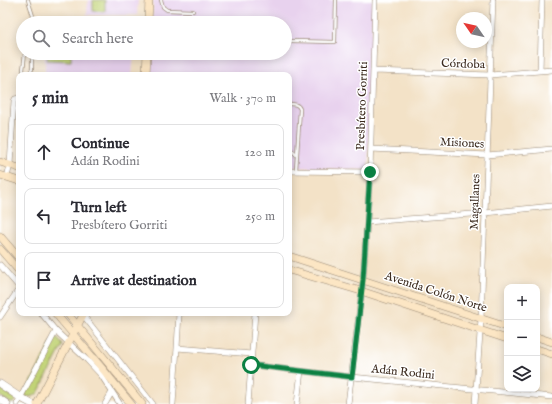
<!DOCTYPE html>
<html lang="en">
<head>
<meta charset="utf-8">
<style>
  :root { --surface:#fff; --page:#f2f2f3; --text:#2b2b33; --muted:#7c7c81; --line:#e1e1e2 }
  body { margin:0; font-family:"IM FELL English",serif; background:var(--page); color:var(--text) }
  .controls { position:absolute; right:12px; bottom:12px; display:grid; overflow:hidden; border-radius:8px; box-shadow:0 2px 10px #0003 }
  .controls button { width:36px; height:36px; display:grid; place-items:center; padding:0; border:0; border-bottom:1px solid var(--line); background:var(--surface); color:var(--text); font:20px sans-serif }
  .compass { position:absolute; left:456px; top:12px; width:36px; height:36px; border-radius:50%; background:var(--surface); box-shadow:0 2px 10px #0003; rotate:304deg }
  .stop { position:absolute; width:12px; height:12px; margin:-9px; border:3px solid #0b8043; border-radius:50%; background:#fff }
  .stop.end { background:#0b8043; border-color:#fff; box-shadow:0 1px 4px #0008 }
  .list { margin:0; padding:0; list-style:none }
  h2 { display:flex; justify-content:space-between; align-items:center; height:52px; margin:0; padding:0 16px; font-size:17px }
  h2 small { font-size:13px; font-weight:400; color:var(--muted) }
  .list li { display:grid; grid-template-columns:26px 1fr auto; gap:12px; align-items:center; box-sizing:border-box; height:56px; margin:0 8px 8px; padding:0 8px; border:1px solid var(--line); border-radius:8px }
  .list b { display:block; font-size:15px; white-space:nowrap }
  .list p { margin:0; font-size:13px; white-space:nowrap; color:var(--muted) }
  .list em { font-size:13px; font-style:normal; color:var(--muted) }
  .icon { flex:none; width:22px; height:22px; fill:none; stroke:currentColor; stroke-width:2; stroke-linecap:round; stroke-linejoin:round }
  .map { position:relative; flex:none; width:552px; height:404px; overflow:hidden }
  .search { position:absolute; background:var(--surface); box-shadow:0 2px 10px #0003; left:16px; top:16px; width:276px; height:44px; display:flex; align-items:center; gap:10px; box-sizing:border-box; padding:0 14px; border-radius:22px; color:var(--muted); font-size:15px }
  .panel { position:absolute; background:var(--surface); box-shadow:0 2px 10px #0003; left:16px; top:72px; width:276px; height:244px; border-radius:8px }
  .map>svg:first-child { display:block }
</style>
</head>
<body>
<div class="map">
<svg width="552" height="404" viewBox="0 0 552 404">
  <rect width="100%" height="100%" fill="#fff"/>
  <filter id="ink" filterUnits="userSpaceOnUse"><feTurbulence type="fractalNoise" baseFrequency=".025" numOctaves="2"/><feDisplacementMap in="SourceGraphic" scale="8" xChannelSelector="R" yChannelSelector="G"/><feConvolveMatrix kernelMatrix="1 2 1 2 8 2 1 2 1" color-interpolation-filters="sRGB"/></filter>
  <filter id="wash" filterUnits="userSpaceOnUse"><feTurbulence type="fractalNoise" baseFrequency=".012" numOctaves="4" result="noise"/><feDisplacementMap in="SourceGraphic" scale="16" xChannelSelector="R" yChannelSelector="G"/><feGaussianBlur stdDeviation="0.9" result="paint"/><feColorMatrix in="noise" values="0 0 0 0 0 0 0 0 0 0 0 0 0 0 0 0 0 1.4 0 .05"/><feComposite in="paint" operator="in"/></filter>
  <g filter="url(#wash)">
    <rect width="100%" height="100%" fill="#f3e2c7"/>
    <path fill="#e8d2ee" d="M 88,0 L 138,0 L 137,15 L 87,15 Z
      M 153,0 L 373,0 L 368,170 L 289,167 L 289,75 L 151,75 L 152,53 L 285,53 L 285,23 L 153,23 Z
      M 45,53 L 134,53 L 132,75 L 45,75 Z"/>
    <path fill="#c1d376" stroke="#7e7e4a" d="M 93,0 L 105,0 L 105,12 L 93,11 Z
      M 48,53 L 71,53 L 71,61 L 47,60 Z
      M 55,336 L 63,345 L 38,393 L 31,397 L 24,396 Z
      M 0,388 L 14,398 L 16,400 L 14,403 L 10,403 L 0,396 Z"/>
  </g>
  <g filter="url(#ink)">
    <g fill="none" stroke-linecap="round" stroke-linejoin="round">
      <defs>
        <path id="service" d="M 28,0 L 33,16 L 33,23
          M 161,0 L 163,7 L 167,10 L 193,11
          M 292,41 L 335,42 L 336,0
          M 25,53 L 23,70 L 25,75
          M 29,75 L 32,69 L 32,53
          M 289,104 C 294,104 298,104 300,109 L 296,170
          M 289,147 L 297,156"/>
        <path id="minor" d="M 374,71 L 490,75 L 552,70
          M 540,71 L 542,0
          M 371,149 L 487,155 L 552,149
          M 289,171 L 370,172
          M 7,177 L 10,165 L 14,101 L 15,99 L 19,98
          M 367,222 L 485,213 L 552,206
          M 0,265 L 19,287
          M 41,313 L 56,331 L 87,360 L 101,375 L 120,404
          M 83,315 L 153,404
          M 0,317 L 19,289
          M 177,348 L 252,354
          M 251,365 L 352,377 L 552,397
          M 17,404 L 56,331
          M 105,404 L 112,392
          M 173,404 L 177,348 L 179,313
          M 248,404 L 255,313
          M 297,404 L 301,371
          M 348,404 L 363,280 L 367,222 L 370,172 L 375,0
          M 475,404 L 481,319 L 493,0"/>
        <path id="tertiary" d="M 0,384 L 21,398 L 32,404
          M 0,399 L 7,404"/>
        <path id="secondary" d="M 148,23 L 149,0
          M 146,75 L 147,53
          M 0,162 L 19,168
          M 0,175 L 19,181
          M 0,236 L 19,258
          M 0,249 L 19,271
          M 289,256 L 507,327
          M 289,270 L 361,291 L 507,339
          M 55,313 L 101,367 L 131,404
          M 67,313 L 142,404
          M 537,337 L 552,342
          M 537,349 L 552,354
          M 37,404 L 84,313"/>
      </defs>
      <use href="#service" stroke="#978672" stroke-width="4"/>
      <use href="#minor" stroke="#978672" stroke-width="6"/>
      <use href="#tertiary" stroke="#978672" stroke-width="8"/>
      <use href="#secondary" stroke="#978672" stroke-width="8"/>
      <use href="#service" stroke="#fff" stroke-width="2.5"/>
      <use href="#minor" stroke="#fff" stroke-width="5"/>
      <use href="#tertiary" stroke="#fff" stroke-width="7"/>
      <use href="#secondary" stroke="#fce6c4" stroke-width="7"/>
    </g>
  </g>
  <g fill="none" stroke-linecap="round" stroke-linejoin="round" filter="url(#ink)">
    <path stroke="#0b8043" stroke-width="5" d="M 251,365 L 352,377 L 363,280 L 370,172"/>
  </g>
  <g text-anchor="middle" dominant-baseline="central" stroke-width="3" stroke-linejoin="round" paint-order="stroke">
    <g font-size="12" fill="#3b2a1e" stroke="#fff">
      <text transform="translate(463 64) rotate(2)">Córdoba</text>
      <text transform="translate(362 106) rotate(-88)">Presbítero Gorriti</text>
      <text transform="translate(462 143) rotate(3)">Misiones</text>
      <text transform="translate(475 202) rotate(-88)">Magallanes</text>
      <text transform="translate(436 292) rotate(18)">Avenida Colón Norte</text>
      <text transform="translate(403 372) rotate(6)">Adán Rodini</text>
    </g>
  </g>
</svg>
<div class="controls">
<button>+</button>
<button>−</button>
<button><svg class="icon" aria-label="layers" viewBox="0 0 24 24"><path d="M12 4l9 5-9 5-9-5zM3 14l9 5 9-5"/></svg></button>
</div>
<svg class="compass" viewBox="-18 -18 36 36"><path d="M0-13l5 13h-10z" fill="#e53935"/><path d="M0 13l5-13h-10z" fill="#7c7c81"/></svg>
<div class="stop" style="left:251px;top:365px"></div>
<div class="stop end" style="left:370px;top:172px"></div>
<div class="search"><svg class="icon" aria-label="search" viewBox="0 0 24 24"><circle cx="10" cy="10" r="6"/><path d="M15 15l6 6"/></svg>Search here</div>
<section class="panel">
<h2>5 min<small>Walk · 370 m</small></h2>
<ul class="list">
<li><svg class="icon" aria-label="ahead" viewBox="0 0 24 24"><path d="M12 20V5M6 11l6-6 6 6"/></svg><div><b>Continue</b><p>Adán Rodini</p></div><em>120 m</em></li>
<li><svg class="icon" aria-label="left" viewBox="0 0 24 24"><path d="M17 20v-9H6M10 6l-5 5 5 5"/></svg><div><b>Turn left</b><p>Presbítero Gorriti</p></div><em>250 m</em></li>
<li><svg class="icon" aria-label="arrive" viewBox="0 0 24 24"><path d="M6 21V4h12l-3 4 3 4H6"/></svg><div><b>Arrive at destination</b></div></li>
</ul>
</section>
</div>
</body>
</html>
